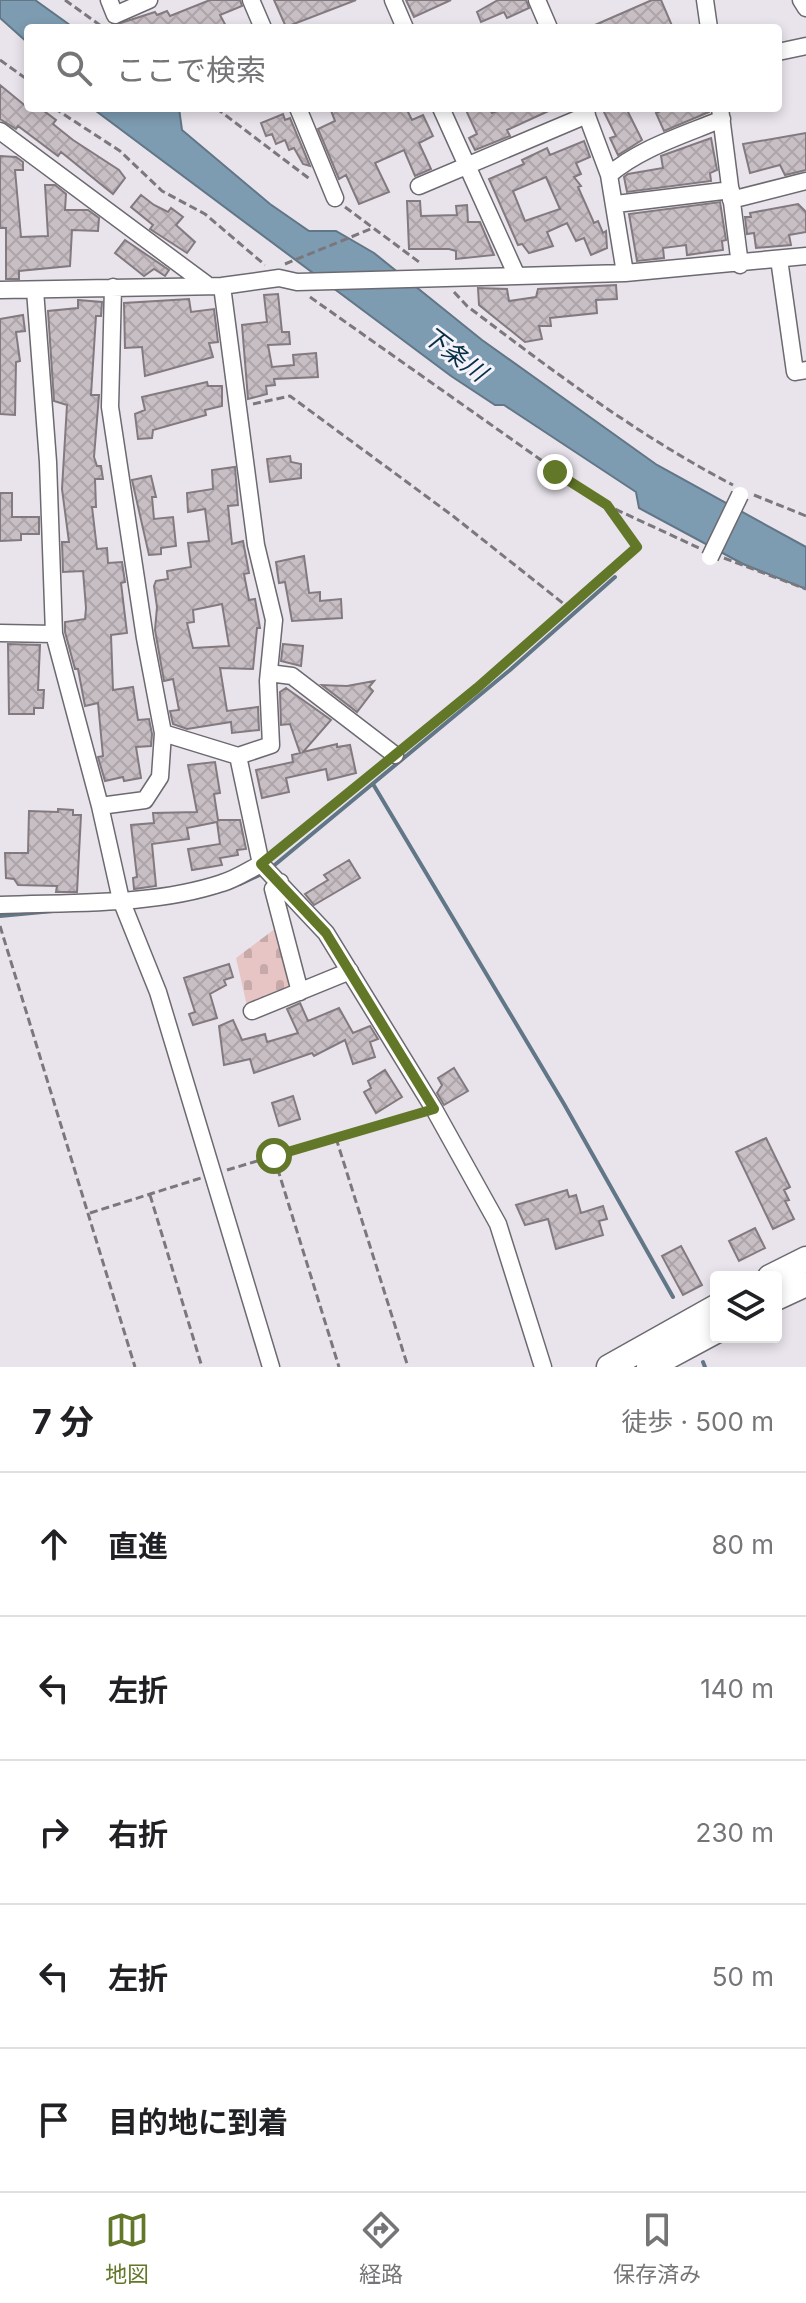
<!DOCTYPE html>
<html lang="ja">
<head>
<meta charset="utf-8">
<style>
  :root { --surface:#fff; --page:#f6f6f6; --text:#202124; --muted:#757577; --line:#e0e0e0; --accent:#627728 }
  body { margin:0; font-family:Inter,"Noto Sans JP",sans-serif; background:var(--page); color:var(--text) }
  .controls { position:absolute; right:24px; bottom:24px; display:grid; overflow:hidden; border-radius:8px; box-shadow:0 4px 12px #0003 }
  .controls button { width:72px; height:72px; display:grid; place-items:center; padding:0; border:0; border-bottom:2px solid var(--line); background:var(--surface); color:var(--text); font:40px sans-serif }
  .stop { position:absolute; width:24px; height:24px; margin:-18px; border:6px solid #627728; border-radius:50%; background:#fff }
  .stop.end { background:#627728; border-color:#fff; box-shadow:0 2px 8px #0008 }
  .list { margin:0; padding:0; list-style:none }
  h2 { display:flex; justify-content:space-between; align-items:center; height:104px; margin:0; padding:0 32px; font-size:34px }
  h2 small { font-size:26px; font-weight:400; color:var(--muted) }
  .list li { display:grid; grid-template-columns:52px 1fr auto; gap:24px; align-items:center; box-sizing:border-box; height:144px; padding:0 32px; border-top:2px solid var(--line) }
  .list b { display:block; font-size:30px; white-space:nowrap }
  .list em { font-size:26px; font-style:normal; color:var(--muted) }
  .icon { flex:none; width:44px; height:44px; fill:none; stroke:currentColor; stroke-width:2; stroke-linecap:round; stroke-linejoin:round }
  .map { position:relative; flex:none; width:806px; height:1367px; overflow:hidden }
  .search { position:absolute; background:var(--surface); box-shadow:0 4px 12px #0003; left:24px; right:24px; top:24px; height:88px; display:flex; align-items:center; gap:20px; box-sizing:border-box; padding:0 28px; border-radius:8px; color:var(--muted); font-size:30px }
  .sheet { height:824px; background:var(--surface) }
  nav { display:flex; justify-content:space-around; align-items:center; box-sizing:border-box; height:112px; border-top:2px solid var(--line); background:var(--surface); font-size:22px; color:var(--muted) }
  nav a { display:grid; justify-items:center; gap:4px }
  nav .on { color:var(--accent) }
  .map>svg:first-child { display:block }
</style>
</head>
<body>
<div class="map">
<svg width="806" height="1367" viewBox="0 0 806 1367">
  <defs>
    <pattern id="cemetery-stones" width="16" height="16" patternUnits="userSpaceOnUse" patternTransform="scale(2)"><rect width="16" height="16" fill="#e7c5c4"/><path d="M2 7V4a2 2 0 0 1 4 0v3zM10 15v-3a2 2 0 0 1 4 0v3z" fill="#c6a9a8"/></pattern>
    <pattern id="building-cross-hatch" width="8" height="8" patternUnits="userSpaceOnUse" patternTransform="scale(2)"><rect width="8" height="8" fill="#c8bfc4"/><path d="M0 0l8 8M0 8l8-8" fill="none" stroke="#aca4a8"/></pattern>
  </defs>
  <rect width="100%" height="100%" fill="#e9e4ec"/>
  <path fill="url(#cemetery-stones)" d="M 276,928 L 293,983 L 290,993 L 247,1006 L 236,958 Z"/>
  <path fill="#7d9bb1" stroke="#617686" stroke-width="2" d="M 0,0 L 35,0 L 74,28 L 28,28 L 28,43 L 0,18 Z
    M 92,108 L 179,108 L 182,130 L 270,204 L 309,231 L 336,231 L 374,253 L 482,340 L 657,465 L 806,547 L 806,589 L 743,564 L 639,508 L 636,492 L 504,405 L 495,405 L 451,376 Z"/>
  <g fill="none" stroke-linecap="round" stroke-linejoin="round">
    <path stroke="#617686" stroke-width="4" d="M 373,784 L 564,1104 L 673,1297
      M 271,868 L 510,670 L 615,577
      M 240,884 L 264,873
      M 0,916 L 53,911
      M 703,1362 L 705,1367"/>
  </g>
  <path fill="url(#building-cross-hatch)" stroke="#827a7e" stroke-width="2" fill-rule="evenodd" d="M 210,0 L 240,0 L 242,6 L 220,15 L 227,28 L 105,28 L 155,12 L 157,15 L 167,11 L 170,16 Z
    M 274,0 L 356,0 L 286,27 Z
    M 406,0 L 451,0 L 414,17 Z
    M 498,0 L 526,0 L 529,8 L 507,18 L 504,12 L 481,22 L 477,12 Z
    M 652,0 L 661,0 L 673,28 L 588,28 Z
    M 0,85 L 28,108 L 40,108 L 56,120 L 53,124 L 73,140 L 119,170 L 125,178 L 113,194 L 61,152 L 58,156 L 18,126 L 16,129 L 0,119 Z
    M 330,108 L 406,108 L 412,120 L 423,115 L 433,136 L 419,143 L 431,169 L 415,176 L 404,150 L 375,163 L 389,192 L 359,204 L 346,175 L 339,179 L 318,129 L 335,121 Z
    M 465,108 L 489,108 L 492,113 L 504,108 L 555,108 L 507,130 L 510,136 L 475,150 L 469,138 L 477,134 Z
    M 602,108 L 626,108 L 642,140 L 618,155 L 610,138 L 616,136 Z
    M 667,108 L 709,108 L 709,112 L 664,131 L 656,113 Z
    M 283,114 L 285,120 L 290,118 L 310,166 L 303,164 L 294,148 L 289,150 L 285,140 L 276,144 L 272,134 L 266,136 L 261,123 Z
    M 806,133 L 806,170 L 785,175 L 780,165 L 750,173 L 743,144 Z
    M 711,138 L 717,170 L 710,173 L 711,181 L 627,192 L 624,177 L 628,174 L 663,168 L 661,156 Z
    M 584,141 L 590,157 L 576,163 L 581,174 L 574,177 L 581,186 L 578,187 L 594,223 L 598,221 L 603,233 L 606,231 L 607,248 L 591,255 L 584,238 L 576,241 L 567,223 L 547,232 L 553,246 L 529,253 L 522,244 L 518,245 L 489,179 L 524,164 L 522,160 L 547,148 L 550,155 ZM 546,177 L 560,209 L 525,221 L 513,191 Z
    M 0,156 L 16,157 L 23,162 L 23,170 L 15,170 L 21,237 L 48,236 L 45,185 L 55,185 L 66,194 L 65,210 L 88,210 L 99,218 L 98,231 L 72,230 L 70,266 L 19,271 L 19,279 L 6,279 L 6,228 L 0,228 Z
    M 141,195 L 154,205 L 168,212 L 171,208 L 183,217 L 176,225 L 195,242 L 187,253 L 150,229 L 153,225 L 131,207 Z
    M 407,201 L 420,201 L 421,216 L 457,215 L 456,206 L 467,205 L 468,222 L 480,222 L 494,255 L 456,259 L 456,251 L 449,249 L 409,249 Z
    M 720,202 L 726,240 L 722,241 L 723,250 L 687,255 L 686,245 L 663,248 L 664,258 L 637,261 L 629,214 Z
    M 798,204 L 806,212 L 806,232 L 789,235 L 791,245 L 756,248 L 754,233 L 747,234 L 745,217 L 751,217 L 750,213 Z
    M 125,240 L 169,270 L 165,276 L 154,269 L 144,276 L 115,253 Z
    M 616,285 L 617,299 L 596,300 L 597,313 L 550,318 L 551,326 L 539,326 L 542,339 L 525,342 L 479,305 L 478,288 L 507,289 L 509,301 L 536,297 L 538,289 Z
    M 278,294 L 282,332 L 289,332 L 290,344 L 268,345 L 272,367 L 294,365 L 293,355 L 316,353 L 318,377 L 274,379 L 275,385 L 266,386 L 267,394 L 248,399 L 242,325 L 267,322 L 264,295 Z
    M 189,299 L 191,312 L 214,309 L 218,342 L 209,343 L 213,357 L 145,376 L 142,347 L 125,348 L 124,303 Z
    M 78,300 L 102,302 L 101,316 L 96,316 L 91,395 L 99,395 L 94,457 L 97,466 L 101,466 L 103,479 L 95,479 L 96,507 L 92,507 L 97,549 L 107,548 L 108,563 L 122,562 L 125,582 L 121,583 L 127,633 L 111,635 L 113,690 L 133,687 L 138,720 L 149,719 L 152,734 L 151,746 L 136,747 L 141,778 L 124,781 L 123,777 L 105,781 L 98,757 L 103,756 L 98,703 L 85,706 L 78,669 L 75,669 L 65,632 L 65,622 L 85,619 L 86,608 L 83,571 L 63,572 L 62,542 L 69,542 L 62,489 L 67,405 L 54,401 L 48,311 L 78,308 Z
    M 23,315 L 25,331 L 16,332 L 20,361 L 16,362 L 15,415 L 0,414 L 0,319 Z
    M 207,382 L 208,386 L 222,386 L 222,406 L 205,410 L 206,415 L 153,430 L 152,438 L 138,439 L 135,414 L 145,410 L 142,397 Z
    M 290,456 L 291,462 L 301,464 L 301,478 L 270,482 L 267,459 Z
    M 235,467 L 238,505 L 228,506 L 232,544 L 243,541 L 249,573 L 244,574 L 249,600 L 255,599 L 260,628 L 257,628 L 253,669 L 220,668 L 227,711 L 258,707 L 259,730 L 232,733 L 231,722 L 187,729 L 173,724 L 170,711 L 179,710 L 173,679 L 164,681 L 155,630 L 157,607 L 154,586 L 156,581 L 168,579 L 167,571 L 191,567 L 188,543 L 209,541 L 205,509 L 188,512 L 187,493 L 213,489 L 212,470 ZM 222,604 L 229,646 L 193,648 L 187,623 L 194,622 L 193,610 Z
    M 151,476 L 156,497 L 152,497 L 154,519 L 173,517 L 176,546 L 161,548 L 161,554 L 149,555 L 132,480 Z
    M 0,493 L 12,493 L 12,517 L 39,517 L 39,534 L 21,534 L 21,540 L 0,541 Z
    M 304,556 L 309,593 L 320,592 L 320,601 L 341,599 L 342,618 L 292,621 L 285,582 L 279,583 L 276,562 Z
    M 8,644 L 40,645 L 38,690 L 44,690 L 43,708 L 34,708 L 34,714 L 9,714 Z
    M 283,644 L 303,646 L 301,666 L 281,661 Z
    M 374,681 L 369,687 L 373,691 L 357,712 L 322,685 L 347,686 Z
    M 286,688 L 331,720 L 303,752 L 337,744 L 337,747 L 350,745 L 356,773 L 328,780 L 326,769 L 286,778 L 289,792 L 262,798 L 256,770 L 293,762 L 292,755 L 300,753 L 290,724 L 281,725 L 280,692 Z
    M 215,762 L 220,793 L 214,794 L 218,820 L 240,820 L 246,849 L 237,850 L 238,855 L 220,858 L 222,865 L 192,870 L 188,849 L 220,844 L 217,822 L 187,828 L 189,839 L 152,844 L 156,886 L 134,889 L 133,878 L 137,877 L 131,825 L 154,823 L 153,813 L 197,812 L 188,765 Z
    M 58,809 L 73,810 L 73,815 L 81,815 L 77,892 L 56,892 L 57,886 L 18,885 L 14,879 L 6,878 L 5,853 L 28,853 L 29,811 L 58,812 Z
    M 349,860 L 360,878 L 314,905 L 305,894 L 328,880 L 324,875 Z
    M 229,964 L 233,977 L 224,980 L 226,985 L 210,994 L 217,1018 L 193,1025 L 189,1014 L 195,1012 L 184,978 Z
    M 300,1003 L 308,1021 L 339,1008 L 353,1033 L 370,1026 L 378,1039 L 370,1042 L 375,1057 L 353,1064 L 345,1040 L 314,1056 L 312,1053 L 254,1073 L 250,1059 L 224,1065 L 219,1026 L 233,1020 L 242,1040 L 265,1034 L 267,1042 L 298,1033 L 287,1009 Z
    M 454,1068 L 468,1091 L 444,1105 L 437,1093 L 442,1085 L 438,1078 Z
    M 385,1070 L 402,1097 L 376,1113 L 364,1092 L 371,1088 L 368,1081 Z
    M 293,1096 L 300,1119 L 279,1126 L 272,1103 Z
    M 766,1138 L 790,1187 L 784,1190 L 789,1200 L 785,1201 L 794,1219 L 773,1229 L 736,1152 Z
    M 567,1190 L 569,1197 L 576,1195 L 581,1213 L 603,1206 L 607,1219 L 599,1221 L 603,1235 L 556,1249 L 548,1219 L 525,1225 L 516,1205 Z
    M 755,1228 L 765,1248 L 739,1261 L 729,1241 Z
    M 681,1246 L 702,1285 L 683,1295 L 662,1256 Z"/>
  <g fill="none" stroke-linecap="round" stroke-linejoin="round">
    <defs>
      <path id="minor" d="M 109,0 L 115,15 L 149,0
        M 251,0 L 263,28
        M 393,0 L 405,28
        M 537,0 L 549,28
        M 705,0 L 709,28
        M 801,0 L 806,8
        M 778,52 L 806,46
        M 298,108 L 335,198
        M 441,108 L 516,274
        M 584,108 L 609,175 L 625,273
        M 720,108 L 740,265
        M 0,131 L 206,284
        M 609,175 C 640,148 684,135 722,119
        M 419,186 L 587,115
        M 731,200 L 806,181
        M 616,204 L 731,190
        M 779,259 L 795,372 L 806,370
        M 0,290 L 222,286 L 279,278 L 297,282 L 625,273 L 806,256
        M 35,290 L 48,462 L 54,634 L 100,806 L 121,900 L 158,992 L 271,1367
        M 0,633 L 54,634
        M 269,673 L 292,676 L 395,755
        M 163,733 L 238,756 L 271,745 L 268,681 L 274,620 L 256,545 L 222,286
        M 238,756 L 261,864 L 326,933 L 434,1109 L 498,1224 L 543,1367
        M 100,806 L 145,800 L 160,777 L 163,733 L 145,638 L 110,407 L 113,287
        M 280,882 L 273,889 L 300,992
        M 0,905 C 72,902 153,906 222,883 C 236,879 249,870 261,864
        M 252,1011 L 350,971"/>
      <path id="highway" d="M 770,1277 L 806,1259
        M 776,1298 L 806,1284
        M 609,1367 L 716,1307
        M 649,1367 L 716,1331"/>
    </defs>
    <use href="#minor" stroke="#6d6970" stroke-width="19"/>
    <use href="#highway" stroke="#6d6970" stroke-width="27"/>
    <path stroke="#7b787d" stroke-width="3" stroke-dasharray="8 4" stroke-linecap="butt" d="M 65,0 L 104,28
      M 0,60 L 28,80
      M 54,108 L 120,151 L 162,191 L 205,214 L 265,265
      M 216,108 L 311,180
      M 345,207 L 419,262
      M 285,264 L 373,228
      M 454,292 L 467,306 C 553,371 637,435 733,485
      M 310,297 L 602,503 L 699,548
      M 253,404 L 290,396 L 453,516 L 569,608
      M 754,495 L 806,516
      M 724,558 L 806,589
      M 407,746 L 637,547 L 609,508
      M 275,855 L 382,765
      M 0,926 L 135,1367
      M 336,1138 L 408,1367
      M 274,1157 L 339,1367
      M 227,1170 L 419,1113
      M 150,1195 L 202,1367
      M 90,1213 L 201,1178"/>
    <use href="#minor" stroke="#fff" stroke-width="16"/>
    <use href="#highway" stroke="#fff" stroke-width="24"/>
    <defs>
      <path id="minor-bridge" d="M 710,557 L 740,495"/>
    </defs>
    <use href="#minor-bridge" stroke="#6d6970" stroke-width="19" stroke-linecap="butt"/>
    <use href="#minor-bridge" stroke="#fff" stroke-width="16"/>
  </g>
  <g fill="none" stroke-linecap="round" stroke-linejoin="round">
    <path stroke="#627728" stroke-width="10" d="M 274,1156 L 434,1109 L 326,933 L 261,864 L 477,688 L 637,547 L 607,505 L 555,472"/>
  </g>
  <g text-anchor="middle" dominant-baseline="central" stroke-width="6" stroke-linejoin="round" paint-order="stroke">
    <g font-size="24" font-style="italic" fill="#073048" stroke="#f6f2fa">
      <text transform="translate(455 354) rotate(37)">下条川</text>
    </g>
  </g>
</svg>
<div class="controls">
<button><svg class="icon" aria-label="layers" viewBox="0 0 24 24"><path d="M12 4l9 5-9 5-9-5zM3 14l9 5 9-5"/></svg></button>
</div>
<div class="stop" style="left:274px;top:1156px"></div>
<div class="stop end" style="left:555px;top:472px"></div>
<div class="search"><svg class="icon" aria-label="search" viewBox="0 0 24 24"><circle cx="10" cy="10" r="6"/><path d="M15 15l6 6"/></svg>ここで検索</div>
</div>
<section class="sheet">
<h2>7 分<small>徒歩 · 500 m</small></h2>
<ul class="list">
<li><svg class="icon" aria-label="ahead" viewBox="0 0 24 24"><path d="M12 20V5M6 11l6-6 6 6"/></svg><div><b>直進</b></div><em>80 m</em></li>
<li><svg class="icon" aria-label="left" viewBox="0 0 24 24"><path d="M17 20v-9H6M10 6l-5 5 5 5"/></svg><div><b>左折</b></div><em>140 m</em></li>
<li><svg class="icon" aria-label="right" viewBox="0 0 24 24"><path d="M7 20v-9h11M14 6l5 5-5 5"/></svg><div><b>右折</b></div><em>230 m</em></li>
<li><svg class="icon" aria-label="left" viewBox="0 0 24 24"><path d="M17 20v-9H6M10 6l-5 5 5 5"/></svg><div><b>左折</b></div><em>50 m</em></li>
<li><svg class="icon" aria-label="arrive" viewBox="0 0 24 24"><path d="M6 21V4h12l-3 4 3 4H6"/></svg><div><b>目的地に到着</b></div></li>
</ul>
</section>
<nav>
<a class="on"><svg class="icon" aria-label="map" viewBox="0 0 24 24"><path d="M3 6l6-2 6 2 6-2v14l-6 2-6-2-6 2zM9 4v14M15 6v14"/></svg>地図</a>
<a><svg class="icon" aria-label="directions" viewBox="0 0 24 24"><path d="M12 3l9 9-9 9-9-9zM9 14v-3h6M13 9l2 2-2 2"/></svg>経路</a>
<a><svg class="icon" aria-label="saved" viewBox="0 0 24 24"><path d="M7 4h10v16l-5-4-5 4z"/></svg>保存済み</a>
</nav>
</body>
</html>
